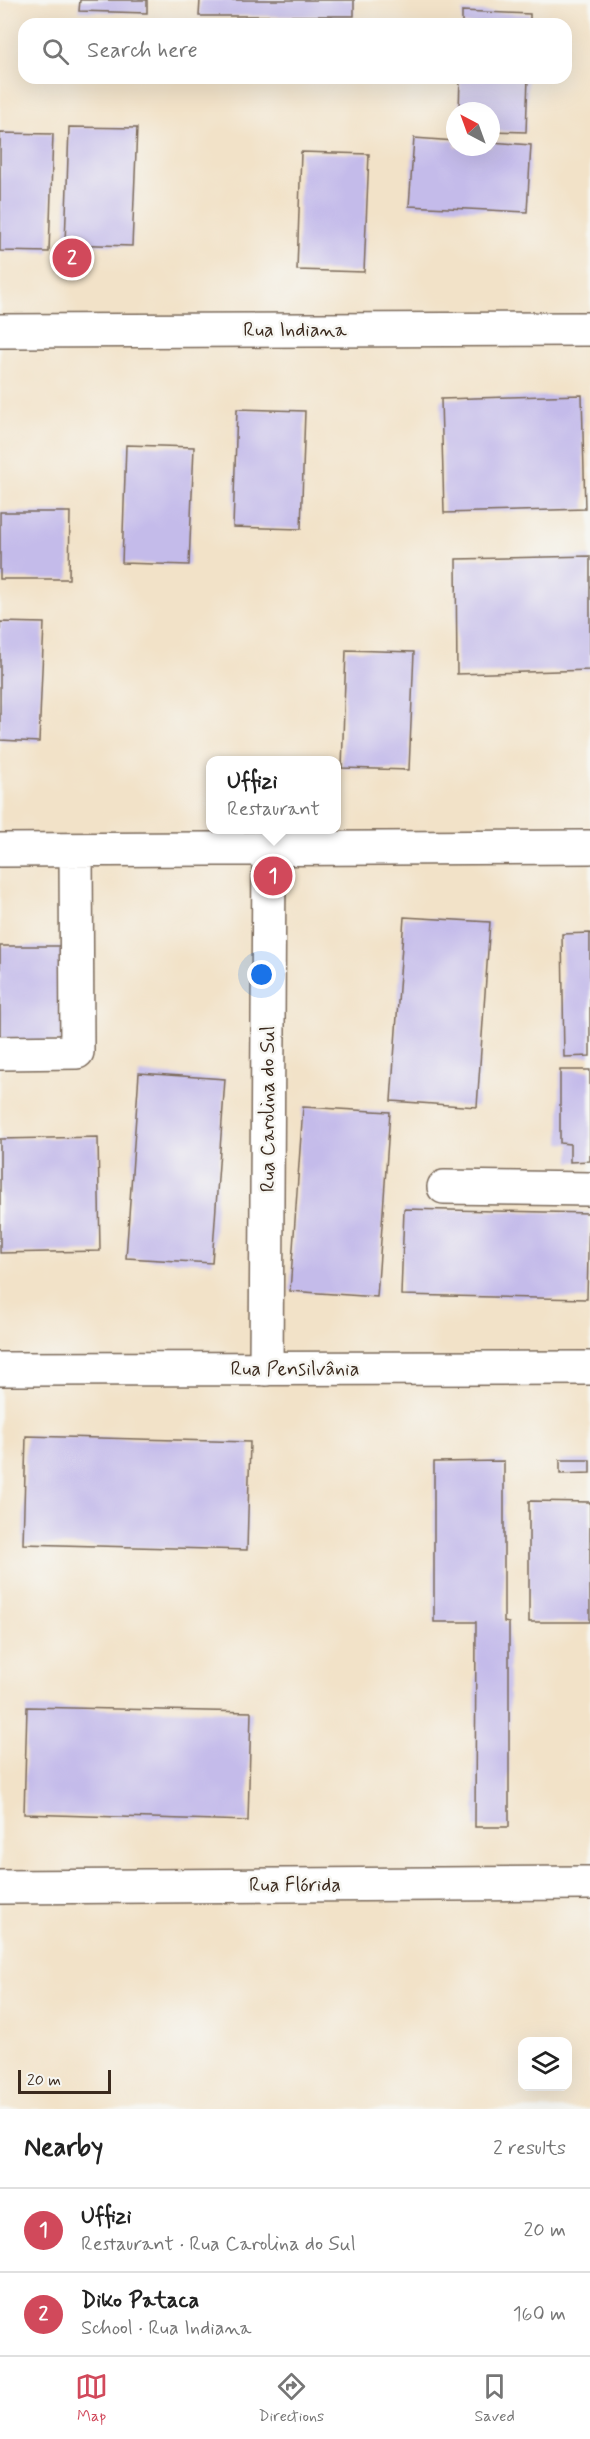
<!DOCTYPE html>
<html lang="en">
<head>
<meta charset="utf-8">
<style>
  :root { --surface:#fff; --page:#f2f2f2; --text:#222; --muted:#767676; --line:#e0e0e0; --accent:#d1495b }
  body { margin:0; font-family:Mynerve,sans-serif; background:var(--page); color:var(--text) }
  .controls { position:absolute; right:18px; bottom:18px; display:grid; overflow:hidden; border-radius:12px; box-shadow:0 6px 24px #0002 }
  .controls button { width:54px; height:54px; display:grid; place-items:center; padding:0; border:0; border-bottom:2px solid var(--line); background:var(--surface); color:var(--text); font:30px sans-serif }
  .compass { position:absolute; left:446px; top:102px; width:54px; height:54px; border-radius:50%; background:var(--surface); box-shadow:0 6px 24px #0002; rotate:319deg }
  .scale { position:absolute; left:18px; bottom:15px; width:93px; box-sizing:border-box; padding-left:6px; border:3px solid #3b2a1e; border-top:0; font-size:16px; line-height:21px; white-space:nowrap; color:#3b2a1e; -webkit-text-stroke:4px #f6f6f2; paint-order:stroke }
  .you { position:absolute; left:262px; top:975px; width:21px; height:21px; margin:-15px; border:4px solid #fff; border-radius:50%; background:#1a73e8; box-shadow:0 0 0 9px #1a73e833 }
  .badge { display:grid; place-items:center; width:39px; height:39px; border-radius:50%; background:var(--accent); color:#fff; font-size:20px; font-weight:700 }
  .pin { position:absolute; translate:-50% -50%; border:3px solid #fff; box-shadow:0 2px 6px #0006 }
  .popup { position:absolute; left:206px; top:756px; width:135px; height:78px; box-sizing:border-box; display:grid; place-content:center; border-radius:12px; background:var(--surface); filter:drop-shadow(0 2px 4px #0005); font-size:20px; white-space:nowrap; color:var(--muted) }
  .popup b { font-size:22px; color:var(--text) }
  .popup::after { content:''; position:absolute; left:50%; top:100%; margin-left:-12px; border:12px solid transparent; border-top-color:var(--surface) }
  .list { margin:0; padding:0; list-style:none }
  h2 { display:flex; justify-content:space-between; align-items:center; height:78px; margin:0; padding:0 24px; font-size:26px }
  h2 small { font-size:20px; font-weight:400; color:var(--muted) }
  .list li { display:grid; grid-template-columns:39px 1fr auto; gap:18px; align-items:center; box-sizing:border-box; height:84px; padding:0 24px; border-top:2px solid var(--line) }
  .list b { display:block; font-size:22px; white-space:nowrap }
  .list p { margin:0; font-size:20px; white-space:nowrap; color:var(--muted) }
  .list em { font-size:20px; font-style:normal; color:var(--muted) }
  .icon { flex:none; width:33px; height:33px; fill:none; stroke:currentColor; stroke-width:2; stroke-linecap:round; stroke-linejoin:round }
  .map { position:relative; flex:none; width:590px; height:2109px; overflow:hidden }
  .search { position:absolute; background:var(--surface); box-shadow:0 6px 24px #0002; left:18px; right:18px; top:18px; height:66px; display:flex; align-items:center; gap:15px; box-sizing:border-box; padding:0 21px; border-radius:18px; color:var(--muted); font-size:22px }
  .sheet { height:246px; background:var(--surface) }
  nav { display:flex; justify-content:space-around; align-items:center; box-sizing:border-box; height:84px; border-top:2px solid var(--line); background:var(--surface); font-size:16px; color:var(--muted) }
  nav a { display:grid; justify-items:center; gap:3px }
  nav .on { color:var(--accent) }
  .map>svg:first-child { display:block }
</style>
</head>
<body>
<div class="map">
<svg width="590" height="2109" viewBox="0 0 590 2109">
  <rect width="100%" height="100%" fill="#f6f6f2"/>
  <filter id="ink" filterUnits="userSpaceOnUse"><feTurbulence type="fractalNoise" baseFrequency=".0167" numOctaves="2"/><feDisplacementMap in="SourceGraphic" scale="12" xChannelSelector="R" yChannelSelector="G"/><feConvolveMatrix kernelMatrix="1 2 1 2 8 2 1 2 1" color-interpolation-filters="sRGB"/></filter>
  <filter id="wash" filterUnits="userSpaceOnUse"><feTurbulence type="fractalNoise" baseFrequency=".008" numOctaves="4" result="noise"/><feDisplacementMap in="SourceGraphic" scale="24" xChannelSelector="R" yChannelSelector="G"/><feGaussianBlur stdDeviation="1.35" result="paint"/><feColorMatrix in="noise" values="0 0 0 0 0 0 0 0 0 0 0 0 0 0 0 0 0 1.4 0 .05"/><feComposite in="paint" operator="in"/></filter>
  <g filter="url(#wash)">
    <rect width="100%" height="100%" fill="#f2e2c8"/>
    <g id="blocks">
      <path fill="#c4bbea" d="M 80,0 L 147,0 L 147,13 L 79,11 Z
        M 200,0 L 354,0 L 354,16 L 199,16 Z
        M 462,11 L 530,14 L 530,24 L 462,24 Z
        M 460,78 L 528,78 L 526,132 L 491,131 L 491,111 L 459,111 Z
        M 69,127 L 137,128 L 132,246 L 65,244 Z
        M 0,133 L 53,134 L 49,252 L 0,251 Z
        M 414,138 L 455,141 L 455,147 L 491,147 L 491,142 L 531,145 L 527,212 L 409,206 Z
        M 301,152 L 369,154 L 364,272 L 297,270 Z
        M 582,395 L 585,509 L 444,513 L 441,399 Z
        M 237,409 L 305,411 L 301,529 L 233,527 Z
        M 126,445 L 194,447 L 189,565 L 122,563 Z
        M 0,512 L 70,512 L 69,579 L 0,579 Z
        M 590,556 L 590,670 L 457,674 L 456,559 Z
        M 0,622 L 44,623 L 39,742 L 0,740 Z
        M 346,650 L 414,652 L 409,770 L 342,768 Z
        M 404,917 L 490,922 L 477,1107 L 391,1101 Z
        M 590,933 L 590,1056 L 564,1057 L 562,934 Z
        M 0,946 L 63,946 L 63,1042 L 0,1043 Z
        M 560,1070 L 590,1070 L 590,1161 L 570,1162 L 570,1144 L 560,1143 Z
        M 139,1073 L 225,1079 L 212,1263 L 126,1258 Z
        M 303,1107 L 390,1112 L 377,1297 L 290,1291 Z
        M 98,1137 L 100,1251 L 0,1253 L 0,1139 Z
        M 404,1209 L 589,1213 L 587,1299 L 401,1295 Z
        M 26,1436 L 250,1442 L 247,1550 L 23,1544 Z
        M 560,1460 L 590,1460 L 590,1473 L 560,1474 Z
        M 504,1461 L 504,1622 L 509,1623 L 509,1827 L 475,1827 L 476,1622 L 434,1622 L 434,1462 Z
        M 529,1501 L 590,1502 L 590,1622 L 529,1622 Z
        M 27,1707 L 251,1712 L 248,1821 L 24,1814 Z"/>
    </g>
  </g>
  <g filter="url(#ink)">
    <use href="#blocks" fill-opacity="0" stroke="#7b6a5a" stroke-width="1.5"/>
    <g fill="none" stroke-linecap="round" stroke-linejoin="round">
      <defs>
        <path id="minor" d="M 0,331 L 590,329
          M 0,850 L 590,847
          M 0,1053 L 77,1052 L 76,850
          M 444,1187 L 590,1189
          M 0,1369 L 590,1368
          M 266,1369 L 269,850
          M 0,1887 L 590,1883"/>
      </defs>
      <use href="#minor" stroke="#7b6a5a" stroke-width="36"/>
      <use href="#minor" stroke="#fff" stroke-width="33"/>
    </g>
  </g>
  <g text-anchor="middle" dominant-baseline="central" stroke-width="5" stroke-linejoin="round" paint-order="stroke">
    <g font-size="20" fill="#3b2a1e" stroke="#f6f6f2">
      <text x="295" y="330">Rua Indiana</text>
      <text transform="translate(268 1109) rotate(-90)">Rua Carolina do Sul</text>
      <text x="295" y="1369">Rua Pensilvânia</text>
      <text x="295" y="1885">Rua Flórida</text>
    </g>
  </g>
</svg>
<div class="controls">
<button><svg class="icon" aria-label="layers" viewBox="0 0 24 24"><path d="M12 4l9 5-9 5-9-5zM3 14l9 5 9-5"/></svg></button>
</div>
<svg class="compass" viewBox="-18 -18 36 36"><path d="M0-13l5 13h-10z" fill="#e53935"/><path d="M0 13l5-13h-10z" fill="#767676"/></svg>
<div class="scale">20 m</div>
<div class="you"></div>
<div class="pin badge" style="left:273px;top:876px">1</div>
<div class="popup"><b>Uffizi</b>Restaurant</div>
<div class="pin badge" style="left:72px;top:258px">2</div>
<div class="search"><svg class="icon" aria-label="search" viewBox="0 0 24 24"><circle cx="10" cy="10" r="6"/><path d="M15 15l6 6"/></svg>Search here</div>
</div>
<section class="sheet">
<h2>Nearby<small>2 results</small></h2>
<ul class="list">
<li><span class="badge">1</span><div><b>Uffizi</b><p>Restaurant · Rua Carolina do Sul</p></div><em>20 m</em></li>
<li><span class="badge">2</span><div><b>Diko Pataca</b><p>School · Rua Indiana</p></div><em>160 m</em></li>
</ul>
</section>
<nav>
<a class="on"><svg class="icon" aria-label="map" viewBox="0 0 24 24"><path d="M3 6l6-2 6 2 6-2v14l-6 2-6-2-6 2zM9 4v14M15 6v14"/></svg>Map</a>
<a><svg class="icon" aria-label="directions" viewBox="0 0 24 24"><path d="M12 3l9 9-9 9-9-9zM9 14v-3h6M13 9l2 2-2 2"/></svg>Directions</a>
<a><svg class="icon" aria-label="saved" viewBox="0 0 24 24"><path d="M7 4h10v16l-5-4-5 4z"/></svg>Saved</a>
</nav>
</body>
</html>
